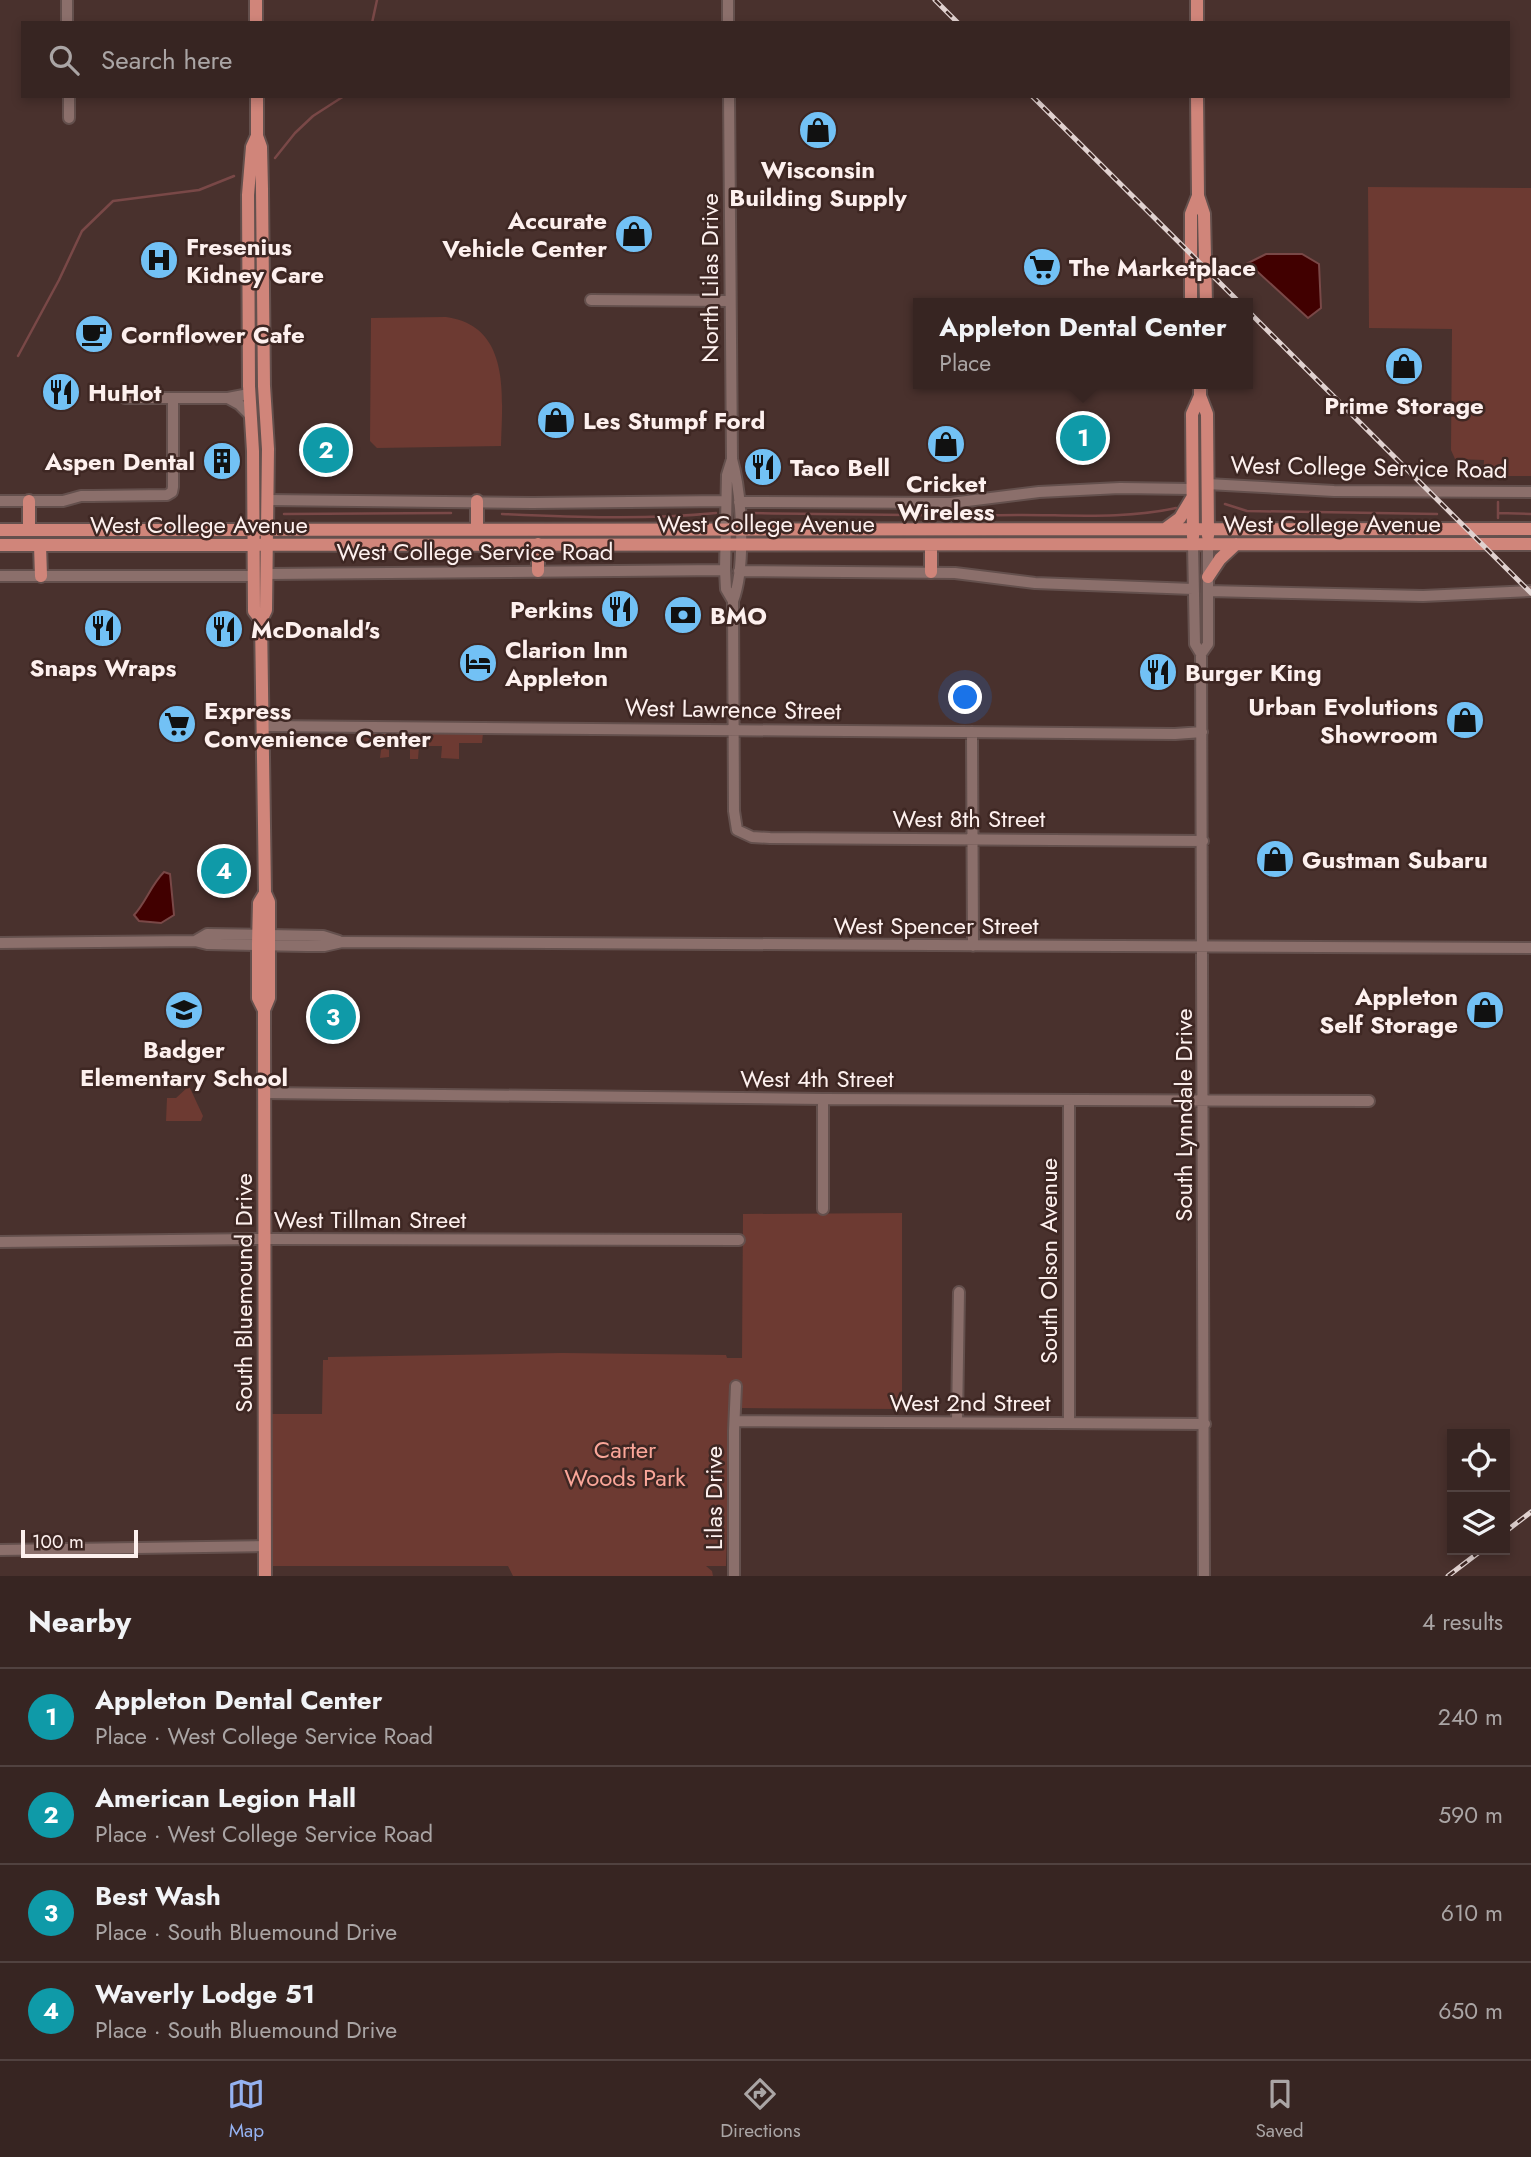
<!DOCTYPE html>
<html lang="en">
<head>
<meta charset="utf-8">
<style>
  :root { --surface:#372522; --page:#3e2d2a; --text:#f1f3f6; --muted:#aaa5a5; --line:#514240; --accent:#95b2f1 }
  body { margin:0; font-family:Jost,sans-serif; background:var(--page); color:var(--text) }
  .controls { position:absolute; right:21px; bottom:21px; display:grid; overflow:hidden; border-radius:0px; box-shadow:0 4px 10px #0003 }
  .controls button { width:63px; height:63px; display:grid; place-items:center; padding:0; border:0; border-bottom:2px solid var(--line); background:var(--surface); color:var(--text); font:35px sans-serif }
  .scale { position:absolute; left:21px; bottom:18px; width:117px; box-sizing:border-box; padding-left:7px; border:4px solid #fdf0ee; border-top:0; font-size:19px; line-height:24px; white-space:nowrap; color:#fdf0ee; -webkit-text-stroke:5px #3e2723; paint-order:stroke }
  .you { position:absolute; left:966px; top:698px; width:24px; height:24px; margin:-18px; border:5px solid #fff; border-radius:50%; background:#1a73e8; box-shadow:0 0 0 10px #1a73e833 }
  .badge { display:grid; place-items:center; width:46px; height:46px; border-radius:50%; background:var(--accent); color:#fff; font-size:23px; font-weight:700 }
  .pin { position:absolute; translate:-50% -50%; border:4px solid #fff; box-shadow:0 2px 7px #0006 }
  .popup { position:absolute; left:913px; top:298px; width:340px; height:91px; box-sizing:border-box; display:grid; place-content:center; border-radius:0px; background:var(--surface); filter:drop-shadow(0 2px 5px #0005); font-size:23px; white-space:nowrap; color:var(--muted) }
  .popup b { font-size:26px; color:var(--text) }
  .popup::after { content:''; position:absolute; left:50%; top:100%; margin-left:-14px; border:14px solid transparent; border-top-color:var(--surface) }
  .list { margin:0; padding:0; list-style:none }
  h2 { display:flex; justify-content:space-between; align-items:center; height:91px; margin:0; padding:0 28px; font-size:30px }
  h2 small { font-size:23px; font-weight:400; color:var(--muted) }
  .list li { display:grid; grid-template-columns:46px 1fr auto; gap:21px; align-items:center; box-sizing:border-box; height:98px; padding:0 28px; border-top:2px solid var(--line) }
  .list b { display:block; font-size:26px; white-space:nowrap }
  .list p { margin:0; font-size:23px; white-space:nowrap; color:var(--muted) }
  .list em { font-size:23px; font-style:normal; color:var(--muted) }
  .icon { flex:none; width:38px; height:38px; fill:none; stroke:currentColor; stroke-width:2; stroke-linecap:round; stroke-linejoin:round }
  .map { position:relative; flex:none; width:1531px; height:1576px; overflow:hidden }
  .search { position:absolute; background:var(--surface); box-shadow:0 4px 10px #0003; left:21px; right:21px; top:21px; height:77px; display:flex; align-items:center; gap:18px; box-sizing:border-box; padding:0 24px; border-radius:0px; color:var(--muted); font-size:26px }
  .sheet { height:483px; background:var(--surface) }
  nav { display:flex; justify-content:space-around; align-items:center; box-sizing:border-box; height:98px; border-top:2px solid var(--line); background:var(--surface); font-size:19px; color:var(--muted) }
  nav a { display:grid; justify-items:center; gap:4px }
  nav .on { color:var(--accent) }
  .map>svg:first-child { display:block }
</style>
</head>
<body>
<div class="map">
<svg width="1531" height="1576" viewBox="0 0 1531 1576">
  <rect width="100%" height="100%" fill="#49312d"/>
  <path fill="#6d3a32" d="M 1368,187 L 1531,188 L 1531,476 L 1483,476 L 1484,460 L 1455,459 L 1451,450 L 1452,329 L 1369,328 Z
    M 446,317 C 512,326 502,398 501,446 L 377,448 L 370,441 L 371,318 Z
    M 357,732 L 395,733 L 396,746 L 389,747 L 389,757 L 380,758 L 382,743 L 358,743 Z
    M 404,733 L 483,733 L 482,743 L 459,743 L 459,759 L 441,758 L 442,746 L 419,746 L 418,759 L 410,759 L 410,746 L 403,746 Z
    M 189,1086 L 203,1116 L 201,1121 L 166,1121 L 167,1098 L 176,1098 Z
    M 902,1213 L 902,1409 L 741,1408 L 741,1386 L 731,1385 L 726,1566 L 706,1566 L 712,1571 L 713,1576 L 513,1576 L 508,1566 L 271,1566 L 271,1414 L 322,1414 L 323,1360 L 328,1360 L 328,1357 L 562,1353 L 726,1355 L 727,1358 L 742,1358 L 743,1214 Z"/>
  <path fill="#410000" stroke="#794847" stroke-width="2" d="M 1266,254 L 1302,254 L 1319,264 L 1321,308 L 1308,318 L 1248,263 Z
    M 164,872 L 170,874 L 174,915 L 161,923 L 139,921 L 134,915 C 146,902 151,885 164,872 Z"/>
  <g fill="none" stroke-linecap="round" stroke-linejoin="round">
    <path stroke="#794847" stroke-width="2.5" d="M 372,23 L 377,0
      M 275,158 L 295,133 L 313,116 L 344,96
      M 18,356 L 59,280 L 82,231 L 113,201 L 199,190 L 234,176
      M 1504,474 L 1505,478
      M 1498,502 L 1498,518
      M 1225,504 L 1247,511 L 1437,514
      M 750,513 C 841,514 931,516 1022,515 C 1073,515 1126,519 1176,508
      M 1498,513 L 1531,514
      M 284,514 L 451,513
      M 502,514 C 573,517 645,520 716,513"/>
    <defs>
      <path id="minor" d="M 67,0 L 67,23
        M 728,0 L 728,23
        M 69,96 L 69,118
        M 729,96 L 732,459 C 742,495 746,566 733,601 L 734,811 L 737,830 L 752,837 L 770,838 L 1203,841
        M 591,300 L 730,301
        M 125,398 L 228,398 L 249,394
        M 228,398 L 239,404 L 250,415
        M 732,459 L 727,475 L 725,570 L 726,589 L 733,601
        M 1207,484 L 1334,491 L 1531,492
        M 268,500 L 533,503 L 726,501
        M 0,501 L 63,501 L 81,496 L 92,496 L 167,495 L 172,492 L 173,487 L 173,398
        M 739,502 L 951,503 L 1039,492 L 1120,488 L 1192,489
        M 1193,544 L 1195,644 L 1201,654 L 1204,1576
        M 739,571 L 955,573 L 1035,583 L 1193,589
        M 267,574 L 725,570
        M 0,576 L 253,576
        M 1208,591 L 1423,596 L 1531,591
        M 1201,654 L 1208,644 L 1208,544
        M 264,726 L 1175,734 L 1202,732
        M 972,732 L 973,946
        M 195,941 L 207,934 L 323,936 L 339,941
        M 0,943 L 195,941 L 207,944 L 307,946 L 324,946 L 342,942 L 1531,948
        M 264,1093 L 823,1099 L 1369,1101
        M 823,1099 L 823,1209
        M 0,1242 L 265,1239 L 739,1240
        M 736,1421 L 1205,1424
        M 957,1422 L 959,1292
        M 1069,1423 L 1069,1100
        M 0,1550 L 265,1546
        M 734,1576 L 734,1431 L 736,1386"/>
      <path id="major" d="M 256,0 L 256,23
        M 1197,0 L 1197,23
        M 257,96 L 257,136 L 261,147 L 262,189 L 264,386 L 268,449 L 266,610 L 261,620 L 265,893 L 269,902 L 269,998 L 264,1010 L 264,1023 L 265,1576
        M 1197,96 L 1198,196 L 1204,214 L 1206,303
        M 257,136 L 252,147 L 248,195 L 249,386 L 253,451 L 254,611 L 261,620
        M 1191,303 L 1191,214 L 1198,196
        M 1200,384 L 1200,396 L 1207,414 L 1208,536
        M 29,501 L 29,530
        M 477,501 L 477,529
        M 1165,529 L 1180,518 L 1192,498
        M 0,530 L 1531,529
        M 1193,537 L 1192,414 L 1200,396
        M 0,545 L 1531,544
        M 40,545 L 41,576
        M 538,571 L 538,544
        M 931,572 L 931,545
        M 1208,577 L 1220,559 L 1236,544
        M 264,1010 L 258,998 L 258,944 L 259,903 L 265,893"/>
    </defs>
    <use href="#minor" stroke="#64504d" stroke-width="14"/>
    <use href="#major" stroke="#64504d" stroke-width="16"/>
    <use href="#minor" stroke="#8b6f6b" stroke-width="10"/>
    <use href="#major" stroke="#d0857a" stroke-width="12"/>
    <defs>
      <path id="rail" d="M 935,0 L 958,23
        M 1032,96 L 1240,303
        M 1248,311 L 1531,593
        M 1505,1532 L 1531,1512
        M 1448,1576 L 1482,1550"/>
    </defs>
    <use href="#rail" stroke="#e0d1cf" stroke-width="5"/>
    <use href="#rail" stroke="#3e2723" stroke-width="2.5" stroke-dasharray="8" stroke-linecap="butt"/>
  </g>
  <defs>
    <symbol id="shop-disc" viewBox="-11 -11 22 22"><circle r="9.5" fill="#72c1f5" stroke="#3e2723"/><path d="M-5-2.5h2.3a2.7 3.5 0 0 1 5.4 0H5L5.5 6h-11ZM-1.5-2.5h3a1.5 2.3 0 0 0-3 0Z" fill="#111"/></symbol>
    <symbol id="hospital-disc" viewBox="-11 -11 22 22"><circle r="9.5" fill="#72c1f5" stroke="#3e2723"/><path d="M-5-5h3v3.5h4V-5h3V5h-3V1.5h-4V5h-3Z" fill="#111"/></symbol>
    <symbol id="supermarket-disc" viewBox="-11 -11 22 22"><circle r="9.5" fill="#72c1f5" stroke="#3e2723"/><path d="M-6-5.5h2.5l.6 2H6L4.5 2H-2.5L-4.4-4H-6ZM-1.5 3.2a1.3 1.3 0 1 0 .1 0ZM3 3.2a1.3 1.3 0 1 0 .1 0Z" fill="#111"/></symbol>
    <symbol id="cafe-disc" viewBox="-11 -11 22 22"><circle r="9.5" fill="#72c1f5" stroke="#3e2723"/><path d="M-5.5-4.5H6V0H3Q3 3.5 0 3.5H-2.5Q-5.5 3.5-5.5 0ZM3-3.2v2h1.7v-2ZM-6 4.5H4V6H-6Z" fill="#111"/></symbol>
    <symbol id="restaurant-disc" viewBox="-11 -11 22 22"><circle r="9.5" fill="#72c1f5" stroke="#3e2723"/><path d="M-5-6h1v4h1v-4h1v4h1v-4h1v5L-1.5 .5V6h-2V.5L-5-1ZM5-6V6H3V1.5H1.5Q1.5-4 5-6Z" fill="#111"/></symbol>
    <symbol id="building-disc" viewBox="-11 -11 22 22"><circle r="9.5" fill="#72c1f5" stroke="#3e2723"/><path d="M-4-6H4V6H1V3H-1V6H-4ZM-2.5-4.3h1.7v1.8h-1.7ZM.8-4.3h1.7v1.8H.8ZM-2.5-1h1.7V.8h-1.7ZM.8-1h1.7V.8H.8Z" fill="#111"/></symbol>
    <symbol id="bank-disc" viewBox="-11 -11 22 22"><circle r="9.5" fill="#72c1f5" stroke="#3e2723"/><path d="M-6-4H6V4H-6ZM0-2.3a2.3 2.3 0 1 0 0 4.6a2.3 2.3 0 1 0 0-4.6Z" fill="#111"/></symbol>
    <symbol id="hotel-disc" viewBox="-11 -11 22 22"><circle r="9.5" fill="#72c1f5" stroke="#3e2723"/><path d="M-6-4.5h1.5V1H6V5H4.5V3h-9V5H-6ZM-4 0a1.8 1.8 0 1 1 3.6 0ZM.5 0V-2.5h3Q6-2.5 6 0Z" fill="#111"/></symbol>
    <symbol id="school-disc" viewBox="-11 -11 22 22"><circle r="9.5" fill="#72c1f5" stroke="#3e2723"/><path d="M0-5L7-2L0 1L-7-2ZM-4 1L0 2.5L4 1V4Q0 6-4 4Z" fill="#111"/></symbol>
  </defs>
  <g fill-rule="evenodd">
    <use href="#shop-disc" x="796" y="108" width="44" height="44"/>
    <use href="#shop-disc" x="612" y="212" width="44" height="44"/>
    <use href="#hospital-disc" x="137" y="238" width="44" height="44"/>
    <use href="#supermarket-disc" x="1020" y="245" width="44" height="44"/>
    <use href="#cafe-disc" x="72" y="312" width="44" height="44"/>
    <use href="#shop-disc" x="1382" y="344" width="44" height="44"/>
    <use href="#restaurant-disc" x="39" y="370" width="44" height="44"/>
    <use href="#shop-disc" x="534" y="398" width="44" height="44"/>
    <use href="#shop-disc" x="924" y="422" width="44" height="44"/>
    <use href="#building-disc" x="200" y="439" width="44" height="44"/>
    <use href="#restaurant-disc" x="741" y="445" width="44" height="44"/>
    <use href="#restaurant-disc" x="598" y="587" width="44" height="44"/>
    <use href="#bank-disc" x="661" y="593" width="44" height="44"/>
    <use href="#restaurant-disc" x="81" y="606" width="44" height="44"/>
    <use href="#restaurant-disc" x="202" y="607" width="44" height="44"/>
    <use href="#hotel-disc" x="456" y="641" width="44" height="44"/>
    <use href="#restaurant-disc" x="1136" y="650" width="44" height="44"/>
    <use href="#shop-disc" x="1443" y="698" width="44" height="44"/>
    <use href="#supermarket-disc" x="155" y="702" width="44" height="44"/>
    <use href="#shop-disc" x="1253" y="837" width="44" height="44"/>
    <use href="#school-disc" x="162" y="988" width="44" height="44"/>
    <use href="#shop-disc" x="1463" y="988" width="44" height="44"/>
  </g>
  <g text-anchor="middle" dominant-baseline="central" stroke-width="5" stroke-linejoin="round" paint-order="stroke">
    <g font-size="24" font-weight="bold" fill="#fdf0ee" stroke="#3e2723" text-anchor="start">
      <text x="818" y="169" text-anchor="middle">Wisconsin<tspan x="818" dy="28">Building Supply</tspan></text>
      <text x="607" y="220" text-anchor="end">Accurate<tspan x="607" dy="28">Vehicle Center</tspan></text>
      <text x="186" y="246">Fresenius<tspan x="186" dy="28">Kidney Care</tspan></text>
      <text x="1069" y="267">The Marketplace</text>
      <text x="121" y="334">Cornflower Cafe</text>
      <text x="88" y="392">HuHot</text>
      <text x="1404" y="405" text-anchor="middle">Prime Storage</text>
      <text x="583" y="420">Les Stumpf Ford</text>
      <text x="195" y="461" text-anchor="end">Aspen Dental</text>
      <text x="790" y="467">Taco Bell</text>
      <text x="946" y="483" text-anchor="middle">Cricket<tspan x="946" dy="28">Wireless</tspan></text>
      <text x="593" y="609" text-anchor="end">Perkins</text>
      <text x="710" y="615">BMO</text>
      <text x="251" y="629">McDonald's</text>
      <text x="505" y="649">Clarion Inn<tspan x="505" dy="28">Appleton</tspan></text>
      <text x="103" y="667" text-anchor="middle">Snaps Wraps</text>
      <text x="1185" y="672">Burger King</text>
      <text x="1438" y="706" text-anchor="end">Urban Evolutions<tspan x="1438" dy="28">Showroom</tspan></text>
      <text x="204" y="710">Express<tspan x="204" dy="28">Convenience Center</tspan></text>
      <text x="1302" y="859">Gustman Subaru</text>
      <text x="1458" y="996" text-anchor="end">Appleton<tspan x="1458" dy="28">Self Storage</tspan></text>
      <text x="184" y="1049" text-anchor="middle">Badger<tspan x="184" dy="28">Elementary School</tspan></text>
    </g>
    <g font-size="24" fill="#fdf0ee" stroke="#3e2723">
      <text transform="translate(709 278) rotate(-90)">North Lilas Drive</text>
      <text transform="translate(1369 467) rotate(1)">West College Service Road</text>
      <text x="766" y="523">West College Avenue</text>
      <text x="1332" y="523">West College Avenue</text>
      <text x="199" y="524">West College Avenue</text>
      <text x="475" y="551">West College Service Road</text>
      <text transform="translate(733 709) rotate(1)">West Lawrence Street</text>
      <text x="969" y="818">West 8th Street</text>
      <text x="936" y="925">West Spencer Street</text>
      <text x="817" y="1078">West 4th Street</text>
      <text transform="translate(1183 1115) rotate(-90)">South Lynndale Drive</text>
      <text x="370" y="1219">West Tillman Street</text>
      <text transform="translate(1048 1261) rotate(-90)">South Olson Avenue</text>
      <text transform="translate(243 1293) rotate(-90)">South Bluemound Drive</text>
      <text x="970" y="1402">West 2nd Street</text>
      <text transform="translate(713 1498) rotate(-90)">Lilas Drive</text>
    </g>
    <g font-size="24" fill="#faa699" stroke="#3e2723">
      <text x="625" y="1449">Carter<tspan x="625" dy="28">Woods Park</tspan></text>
    </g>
  </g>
</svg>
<div class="controls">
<button><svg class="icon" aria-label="locate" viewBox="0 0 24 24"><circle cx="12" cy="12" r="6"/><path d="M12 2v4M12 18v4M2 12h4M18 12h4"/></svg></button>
<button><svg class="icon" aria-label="layers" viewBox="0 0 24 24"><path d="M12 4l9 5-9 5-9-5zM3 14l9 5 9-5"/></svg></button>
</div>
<div class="scale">100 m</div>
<div class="you"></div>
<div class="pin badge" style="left:1083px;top:438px;background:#0f9aa8">1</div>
<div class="popup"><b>Appleton Dental Center</b>Place</div>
<div class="pin badge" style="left:326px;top:450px;background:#0f9aa8">2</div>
<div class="pin badge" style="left:333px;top:1017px;background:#0f9aa8">3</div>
<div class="pin badge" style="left:224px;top:871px;background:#0f9aa8">4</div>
<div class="search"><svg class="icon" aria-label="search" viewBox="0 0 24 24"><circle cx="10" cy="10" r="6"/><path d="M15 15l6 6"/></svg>Search here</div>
</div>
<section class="sheet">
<h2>Nearby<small>4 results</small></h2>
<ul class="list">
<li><span class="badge" style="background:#0f9aa8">1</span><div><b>Appleton Dental Center</b><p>Place · West College Service Road</p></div><em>240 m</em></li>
<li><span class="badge" style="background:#0f9aa8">2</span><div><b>American Legion Hall</b><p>Place · West College Service Road</p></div><em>590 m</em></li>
<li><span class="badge" style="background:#0f9aa8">3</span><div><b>Best Wash</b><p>Place · South Bluemound Drive</p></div><em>610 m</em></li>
<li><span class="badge" style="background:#0f9aa8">4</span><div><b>Waverly Lodge 51</b><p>Place · South Bluemound Drive</p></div><em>650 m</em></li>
</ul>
</section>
<nav>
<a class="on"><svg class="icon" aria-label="map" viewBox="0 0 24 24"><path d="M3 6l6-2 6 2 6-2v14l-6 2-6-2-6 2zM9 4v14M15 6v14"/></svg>Map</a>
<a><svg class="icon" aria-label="directions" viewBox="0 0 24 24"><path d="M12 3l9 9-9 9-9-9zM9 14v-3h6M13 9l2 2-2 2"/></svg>Directions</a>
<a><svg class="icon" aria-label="saved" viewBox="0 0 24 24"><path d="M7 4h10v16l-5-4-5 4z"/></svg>Saved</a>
</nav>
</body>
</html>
